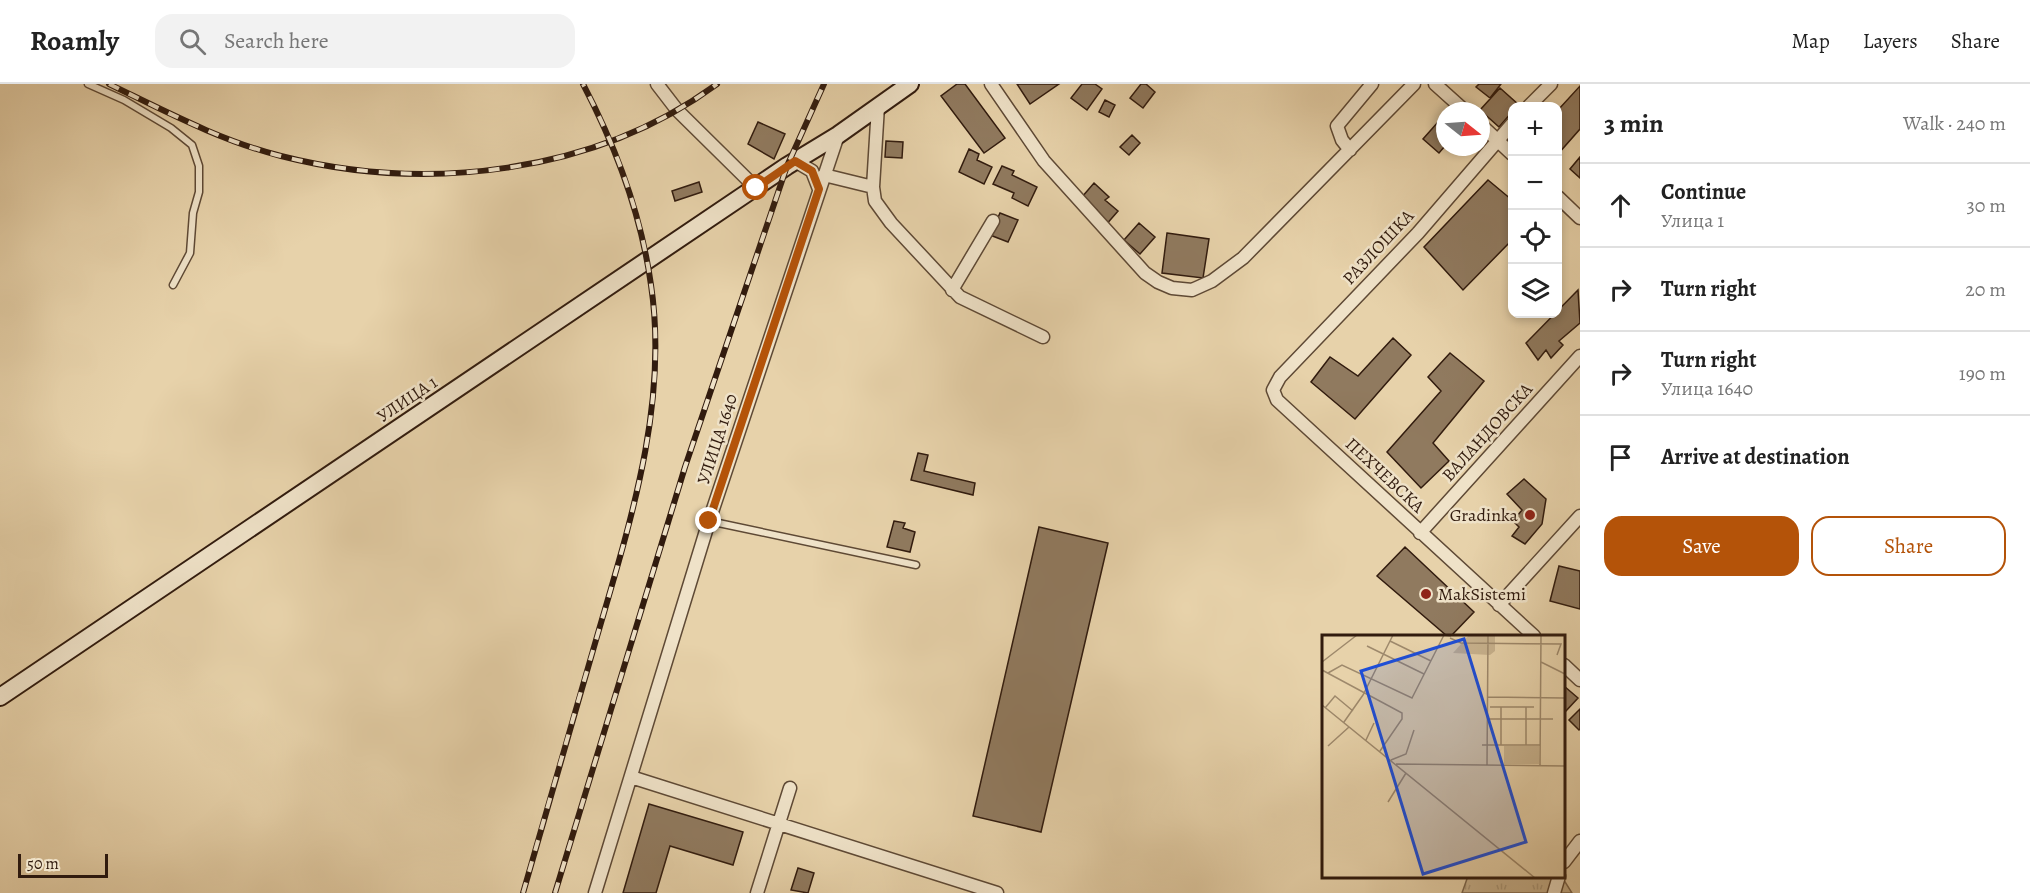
<!DOCTYPE html>
<html lang="en">
<head>
<meta charset="utf-8">
<style>
  :root { --surface:#fff; --page:#f2f2f2; --text:#222; --muted:#767676; --line:#e0e0e0; --accent:#b45309 }
  body { margin:0; font-family:Alegreya,serif; background:var(--page); color:var(--text) }
  .controls { position:absolute; right:18px; top:18px; display:grid; overflow:hidden; border-radius:12px; box-shadow:0 3px 9px #0003 }
  .controls button { width:54px; height:54px; display:grid; place-items:center; padding:0; border:0; border-bottom:2px solid var(--line); background:var(--surface); color:var(--text); font:30px sans-serif }
  .compass { position:absolute; left:1436px; top:18px; width:54px; height:54px; border-radius:50%; background:var(--surface); box-shadow:0 3px 9px #0003; rotate:107deg }
  .scale { position:absolute; left:18px; bottom:15px; width:90px; box-sizing:border-box; padding-left:6px; border:3px solid #311b0e; border-top:0; font-size:16px; line-height:21px; white-space:nowrap; color:#311b0e; -webkit-text-stroke:4px #efe2c8; paint-order:stroke }
  .stop { position:absolute; width:18px; height:18px; margin:-14px; border:4px solid #b45309; border-radius:50%; background:#fff }
  .stop.end { background:#b45309; border-color:#fff; box-shadow:0 2px 6px #0008 }
  .list { margin:0; padding:0; list-style:none }
  h2 { display:flex; justify-content:space-between; align-items:center; height:78px; margin:0; padding:0 24px; font-size:26px }
  h2 small { font-size:20px; font-weight:400; color:var(--muted) }
  .list li { display:grid; grid-template-columns:39px 1fr auto; gap:18px; align-items:center; box-sizing:border-box; height:84px; padding:0 24px; border-top:2px solid var(--line) }
  .list b { display:block; font-size:22px; white-space:nowrap }
  .list p { margin:0; font-size:20px; white-space:nowrap; color:var(--muted) }
  .list em { font-size:20px; font-style:normal; color:var(--muted) }
  .actions { display:flex; gap:12px; padding:18px 24px }
  .actions a { flex:1; padding:14px 0; border:2px solid var(--accent); border-radius:18px; text-align:center; font-size:21px; color:var(--accent) }
  .actions .main { background:var(--accent); color:#fff }
  .icon { flex:none; width:33px; height:33px; fill:none; stroke:currentColor; stroke-width:2; stroke-linecap:round; stroke-linejoin:round }
  .map { position:relative; flex:none; width:1580px; height:809px; overflow:hidden }
  header { display:flex; align-items:center; gap:36px; box-sizing:border-box; height:84px; padding:0 30px; background:var(--surface); border-bottom:2px solid var(--line) }
  header strong { font-size:28px }
  nav { display:flex; gap:33px; margin-inline-start:auto; font-size:21px }
  .search { width:420px; height:54px; background:var(--page); display:flex; align-items:center; gap:15px; box-sizing:border-box; padding:0 21px; border-radius:18px; color:var(--muted); font-size:22px }
  main { display:flex }
  aside { flex:1; background:var(--surface) }
  .map>svg:first-child { display:block }
</style>
</head>
<body>
<header>
<strong>Roamly</strong>
<div class="search"><svg class="icon" aria-label="search" viewBox="0 0 24 24"><circle cx="10" cy="10" r="6"/><path d="M15 15l6 6"/></svg>Search here</div>
<nav><a>Map</a><a>Layers</a><a>Share</a></nav>
</header>
<main>
<div class="map">
<svg width="1580" height="809" viewBox="0 0 1580 809">
  <defs>
    <pattern id="grass-tufts" width="24" height="20" patternUnits="userSpaceOnUse" patternTransform="scale(1.5)"><rect width="24" height="20" fill="#c8b38f"/><path d="M3 7l-1-3M5 7V3M7 7l1-3M15 17l-1-3M17 17v-4M19 17l1-3" fill="none" stroke="#ac997a"/></pattern>
  </defs>
  <rect width="100%" height="100%" fill="#e7d2aa"/>
  <filter id="stains"><feTurbulence type="fractalNoise" baseFrequency=".00333" numOctaves="4"/><feColorMatrix values="0 0 0 0 .2 0 0 0 0 .09 0 0 0 0 .02 0 0 0 .5 -.17"/></filter>
  <radialGradient id="worn" r=".72"><stop offset=".6" stop-color="#630" stop-opacity="0"/><stop offset="1" stop-color="#630" stop-opacity=".3"/></radialGradient>
  <path fill="url(#grass-tufts)" stroke="#7c674e" stroke-width="1.5" d="M 1468,792 L 1562,793 L 1572,809 L 1462,809 Z"/>
  <path fill="#907a5f" stroke="#311b0e" stroke-width="1.5" d="M 957,0 L 965,0 L 1005,54 L 984,69 L 941,12 Z
    M 1017,0 L 1059,0 L 1030,20 Z
    M 1082,0 L 1095,0 L 1102,5 L 1087,26 L 1071,14 Z
    M 1141,0 L 1146,0 L 1155,8 L 1143,24 L 1130,14 Z
    M 1479,0 L 1501,0 L 1490,14 L 1476,3 Z
    M 1580,2 L 1580,45 L 1558,70 L 1558,26 Z
    M 1500,4 L 1519,21 L 1512,22 L 1512,28 L 1499,43 L 1480,26 Z
    M 1105,16 L 1115,21 L 1109,33 L 1099,28 Z
    M 758,38 L 785,50 L 774,75 L 748,60 Z
    M 1438,38 L 1445,45 L 1445,62 L 1439,69 L 1423,55 Z
    M 1132,51 L 1140,59 L 1129,71 L 1120,63 Z
    M 886,57 L 903,58 L 902,74 L 885,73 Z
    M 969,65 L 979,70 L 977,76 L 992,83 L 984,100 L 959,88 Z
    M 1580,73 L 1580,94 L 1570,85 Z
    M 1002,82 L 1014,87 L 1012,91 L 1037,103 L 1028,122 L 1012,114 L 1014,109 L 993,100 Z
    M 1488,96 L 1512,116 L 1512,156 L 1463,206 L 1424,163 Z
    M 699,98 L 702,108 L 675,117 L 672,107 Z
    M 1094,99 L 1109,113 L 1105,116 L 1118,127 L 1105,142 L 1092,131 L 1097,126 L 1082,113 Z
    M 1000,129 L 1018,136 L 1008,158 L 990,151 Z
    M 1139,139 L 1155,153 L 1140,170 L 1124,156 Z
    M 1167,149 L 1209,155 L 1203,194 L 1162,189 Z
    M 1578,206 L 1580,239 L 1559,257 L 1563,261 L 1551,274 L 1546,266 L 1538,276 L 1526,259 Z
    M 1393,254 L 1411,271 L 1355,335 L 1311,298 L 1330,273 L 1358,292 Z
    M 1450,269 L 1484,297 L 1433,359 L 1449,377 L 1421,404 L 1387,368 L 1441,307 L 1428,293 Z
    M 918,369 L 928,371 L 924,387 L 975,399 L 973,411 L 911,396 Z
    M 1524,395 L 1546,415 L 1542,440 L 1525,460 L 1512,452 L 1519,443 L 1513,437 L 1522,426 L 1507,410 Z
    M 894,437 L 905,439 L 903,444 L 915,448 L 910,468 L 887,463 Z
    M 1039,443 L 1108,459 L 1041,748 L 973,732 Z
    M 1405,463 L 1474,528 L 1451,552 L 1447,552 L 1377,492 Z
    M 1559,482 L 1580,487 L 1580,525 L 1550,517 Z
    M 1564,602 L 1578,614 L 1564,629 Z
    M 1580,625 L 1580,645 L 1579,646 L 1569,636 Z
    M 649,720 L 743,748 L 733,781 L 670,762 L 656,809 L 623,809 Z
    M 798,784 L 814,789 L 808,809 L 791,806 Z"/>
  <g fill="none" stroke-linecap="round" stroke-linejoin="round">
    <defs>
      <path id="service" d="M 88,0 L 124,16 L 171,44 L 192,61 L 199,82 L 199,108 L 193,129 L 190,169 L 173,201
        M 709,437 L 916,481"/>
      <path id="minor" d="M 657,0 L 677,26 L 756,104
        M 991,0 L 1044,77 L 1145,189 L 1158,198 L 1172,204 L 1192,206 L 1212,197 L 1243,174 L 1414,0
        M 1435,0 L 1465,27
        M 878,22 L 873,103 L 875,117 L 891,139 L 960,213 L 1043,253
        M 1529,22 L 1551,0
        M 1512,40 L 1418,149 L 1280,293 L 1273,306 L 1277,316 L 1534,552
        M 1481,41 L 1512,70
        M 1350,66 L 1342,56 L 1337,42 L 1372,0
        M 795,77 L 812,87 L 819,105
        M 824,91 L 873,103
        M 1558,113 L 1580,134
        M 952,206 L 993,137
        M 1420,449 L 1580,272
        M 1499,521 L 1580,432
        M 1564,581 L 1580,596
        M 631,693 L 997,809
        M 1564,778 L 1580,757
        M 595,809 L 709,437 L 838,51
        M 757,809 L 790,704
        M 1554,809 L 1559,792"/>
      <path id="secondary" d="M 0,613 L 787,82 L 838,51 L 910,0"/>
    </defs>
    <use href="#service" stroke="#5e4935" stroke-width="9"/>
    <use href="#minor" stroke="#5e4935" stroke-width="15"/>
    <use href="#secondary" stroke="#311b0e" stroke-width="20"/>
    <use href="#service" stroke="#efe2c8" stroke-width="6"/>
    <use href="#minor" stroke="#efe2c8" stroke-width="12"/>
    <use href="#secondary" stroke="#efe2c8" stroke-width="16"/>
    <defs>
      <path id="rail" d="M 109,0 C 165,27 221,57 281,72 C 426,109 595,90 717,0
        M 523,809 C 547,725 571,641 596,556 C 629,442 669,321 651,201 C 641,129 616,63 583,0
        M 555,809 L 685,383 L 787,82 L 824,0"/>
    </defs>
    <use href="#rail" stroke="#311b0e" stroke-width="6"/>
    <use href="#rail" stroke="#efe2c8" stroke-width="4" stroke-dasharray="11" stroke-linecap="butt"/>
  </g>
  <g fill="none" stroke-linecap="round" stroke-linejoin="round">
    <path stroke="#b45309" stroke-width="8" d="M 709,437 L 819,105 L 812,87 L 795,77 L 756,104"/>
  </g>
  <g fill="#8f2418" stroke="#efe2c8" stroke-width="2">
    <circle cx="1530" cy="431" r="6"/>
    <circle cx="1426" cy="510" r="6"/>
  </g>
  <g text-anchor="middle" dominant-baseline="central" stroke-width="5" stroke-linejoin="round" paint-order="stroke">
    <g font-size="18" fill="#311b0e" stroke="#efe2c8">
      <text transform="translate(1378 163) rotate(-47)">РАЗЛОШКА</text>
      <text transform="translate(407 315) rotate(-34)">УЛИЦА 1</text>
      <text transform="translate(1487 348) rotate(-48)">ВАЛАНДОВСКА</text>
      <text transform="translate(717 355) rotate(-72)">УЛИЦА 1640</text>
      <text transform="translate(1385 391) rotate(43)">ПЕХЧЕВСКА</text>
    </g>
    <g font-size="18" fill="#311b0e" stroke="#efe2c8" text-anchor="end">
      <text x="1518" y="431">Gradinka</text>
      <text x="1438" y="510" text-anchor="start">MakSistemi</text>
    </g>
  </g>
  <g transform="translate(1322 551)">
    <rect width="243" height="243" fill="#e7d2aa"/>
    <path d="M 147,0 L 173,0 L 173,16 L 168,20 L 131,18 Z" fill="#c8b38f"/>
    <path d="M 182,111 L 217,111 L 217,129 L 182,129 Z" fill="#c8b38f"/>
    <path fill="none" stroke="#9e896c" stroke-width="1.5" d="M 128,3 L 139,8 L 239,9 L 235,20M 68,6 L 109,26M 45,11 L 102,39M 0,27 L 35,0M 219,27 L 243,39M 0,35 L 80,78 L 80,84 L 58,116M 6,38 L 20,30 L 90,63 L 122,0 L 129,1M 165,62 L 242,63M 0,70 L 213,243M 168,72 L 212,72M 179,72 L 179,110M 3,73 L 13,61 L 31,76M 165,84 L 231,84M 22,87 L 41,60 L 71,0M 44,105 L 52,88M 160,110 L 218,110M 204,110 L 204,72M 6,111 L 27,92M 69,125 L 84,119 L 92,95M 74,129 L 243,131M 165,131 L 166,0M 218,131 L 219,0M 66,167 L 84,138"/>
    <path fill="#1d4ed8" fill-opacity="0.15" stroke="#1d4ed8" stroke-width="3" d="M 142,4 L 204,207 L 101,239 L 39,36 Z"/>
    <rect width="243" height="243" fill="none" stroke="#311b0e" stroke-width="3"/>
  </g>
  <rect width="100%" height="100%" filter="url(#stains)"/>
  <rect width="100%" height="100%" fill="url(#worn)"/>
</svg>
<div class="controls">
<button>+</button>
<button>−</button>
<button><svg class="icon" aria-label="locate" viewBox="0 0 24 24"><circle cx="12" cy="12" r="6"/><path d="M12 2v4M12 18v4M2 12h4M18 12h4"/></svg></button>
<button><svg class="icon" aria-label="layers" viewBox="0 0 24 24"><path d="M12 4l9 5-9 5-9-5zM3 14l9 5 9-5"/></svg></button>
</div>
<svg class="compass" viewBox="-18 -18 36 36"><path d="M0-13l5 13h-10z" fill="#e53935"/><path d="M0 13l5-13h-10z" fill="#767676"/></svg>
<div class="scale">50 m</div>
<div class="stop" style="left:756px;top:104px"></div>
<div class="stop end" style="left:709px;top:437px"></div>
</div>
<aside>
<h2>3 min<small>Walk · 240 m</small></h2>
<ul class="list">
<li><svg class="icon" aria-label="ahead" viewBox="0 0 24 24"><path d="M12 20V5M6 11l6-6 6 6"/></svg><div><b>Continue</b><p>Улица 1</p></div><em>30 m</em></li>
<li><svg class="icon" aria-label="right" viewBox="0 0 24 24"><path d="M7 20v-9h11M14 6l5 5-5 5"/></svg><div><b>Turn right</b></div><em>20 m</em></li>
<li><svg class="icon" aria-label="right" viewBox="0 0 24 24"><path d="M7 20v-9h11M14 6l5 5-5 5"/></svg><div><b>Turn right</b><p>Улица 1640</p></div><em>190 m</em></li>
<li><svg class="icon" aria-label="arrive" viewBox="0 0 24 24"><path d="M6 21V4h12l-3 4 3 4H6"/></svg><div><b>Arrive at destination</b></div></li>
</ul>
<div class="actions"><a class="main">Save</a><a>Share</a></div>
</aside>
</main>
</body>
</html>
